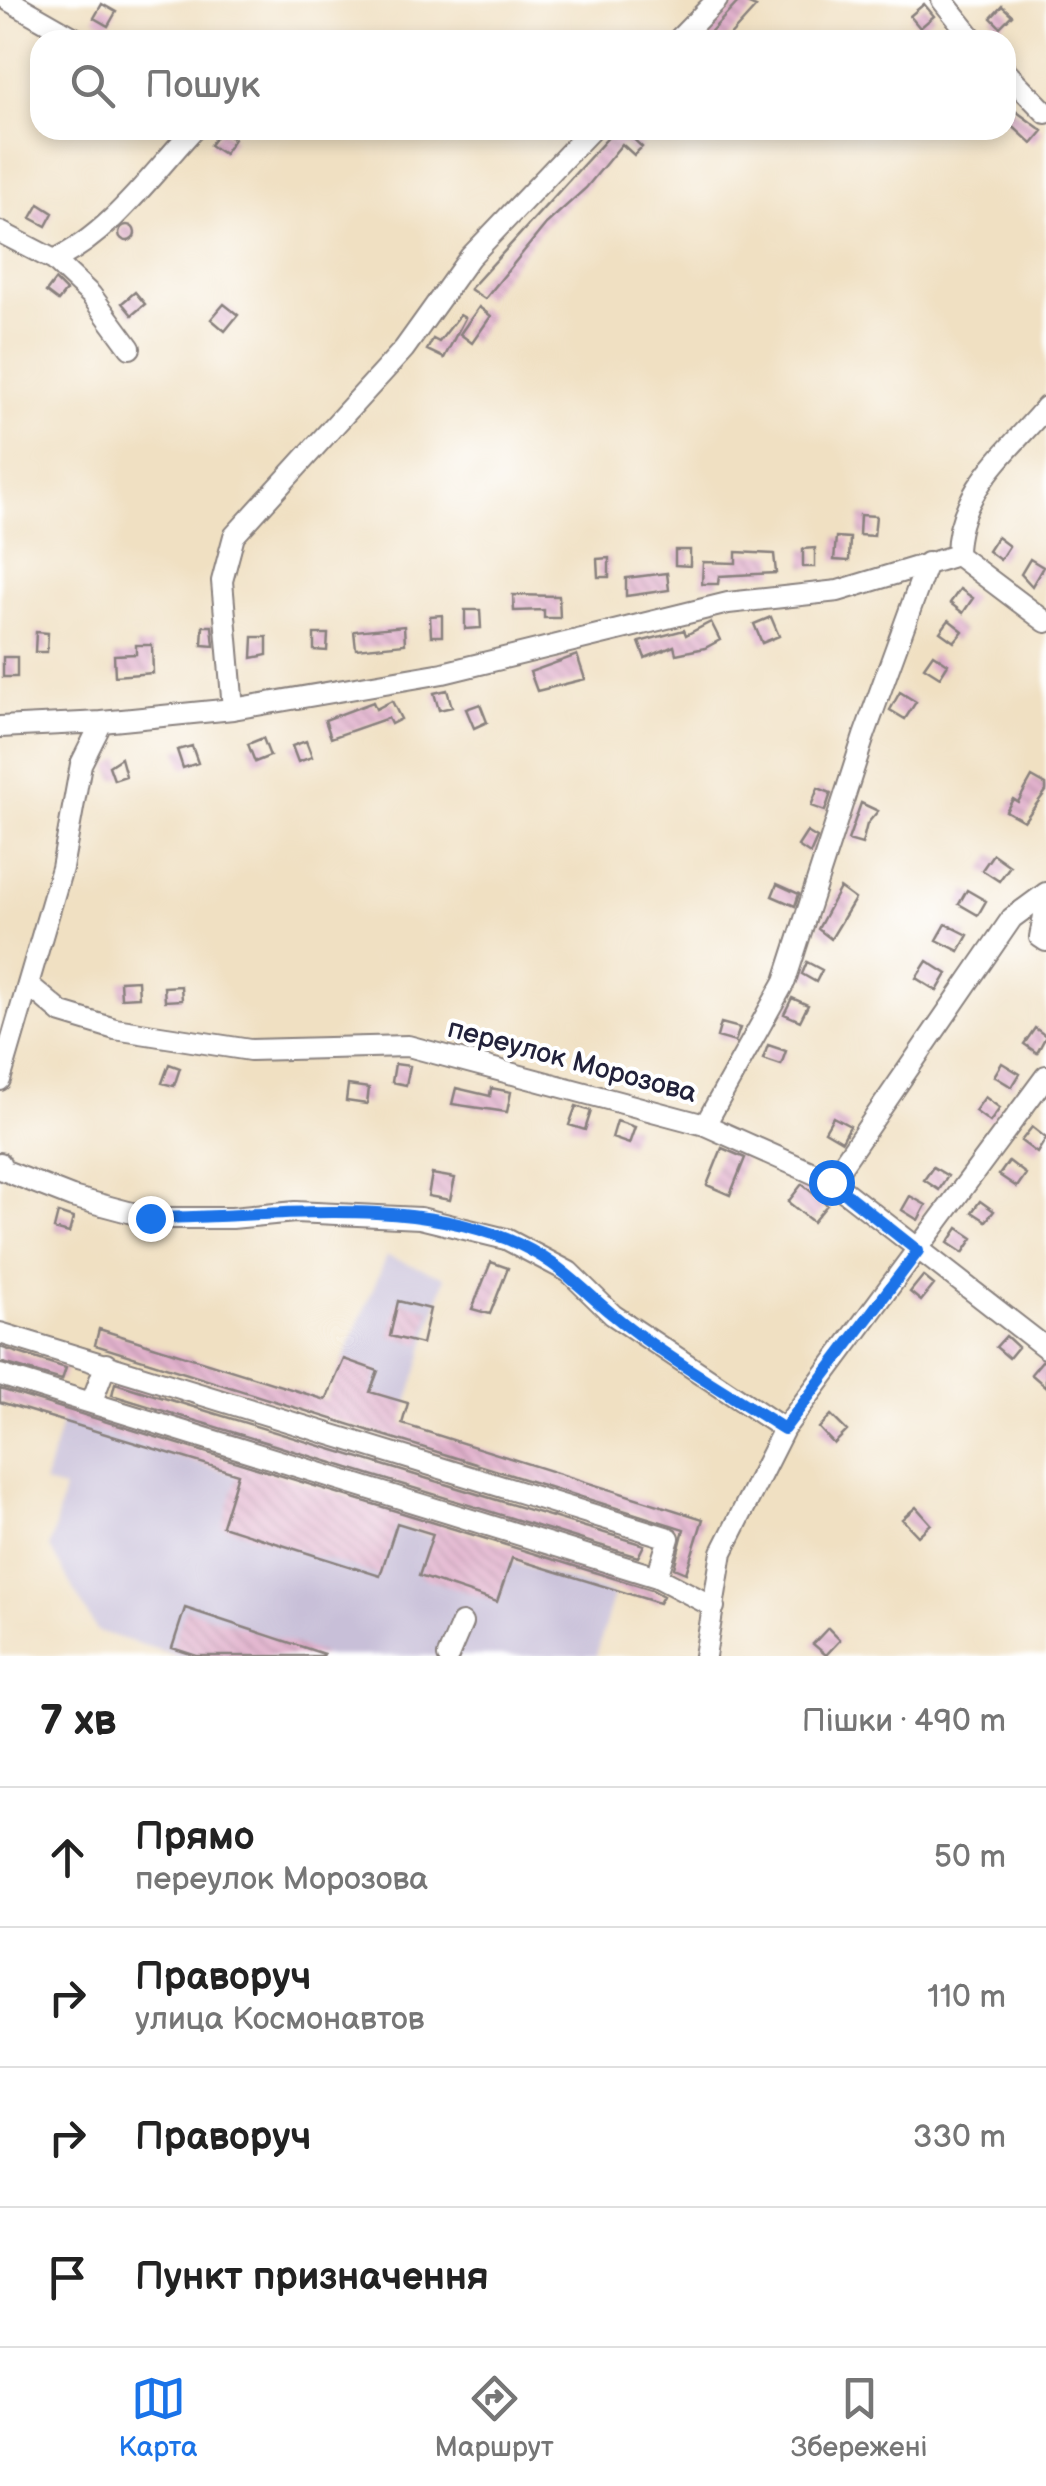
<!DOCTYPE html>
<html lang="uk">
<head>
<meta charset="utf-8">
<style>
  :root { --surface:#fff; --page:#f2f2f2; --text:#222; --muted:#767676; --line:#e0e0e0; --accent:#1a73e8 }
  body { margin:0; font-family:"Balsamiq Sans",sans-serif; background:var(--page); color:var(--text) }
  .stop { position:absolute; width:30px; height:30px; margin:-22px; border:8px solid #1a73e8; border-radius:50%; background:#fff }
  .stop.end { background:#1a73e8; border-color:#fff; box-shadow:0 2px 10px #0008 }
  .list { margin:0; padding:0; list-style:none }
  h2 { display:flex; justify-content:space-between; align-items:center; height:130px; margin:0; padding:0 40px; font-size:42px }
  h2 small { font-size:32px; font-weight:400; color:var(--muted) }
  .list li { display:grid; grid-template-columns:65px 1fr auto; gap:30px; align-items:center; box-sizing:border-box; height:140px; padding:0 40px; border-top:2px solid var(--line) }
  .list b { display:block; font-size:38px; white-space:nowrap }
  .list p { margin:0; font-size:32px; white-space:nowrap; color:var(--muted) }
  .list em { font-size:32px; font-style:normal; color:var(--muted) }
  .icon { flex:none; width:55px; height:55px; fill:none; stroke:currentColor; stroke-width:2; stroke-linecap:round; stroke-linejoin:round }
  .map { position:relative; flex:none; width:1046px; height:1656px; overflow:hidden }
  .search { position:absolute; background:var(--surface); box-shadow:0 5px 15px #0003; left:30px; right:30px; top:30px; height:110px; display:flex; align-items:center; gap:25px; box-sizing:border-box; padding:0 35px; border-radius:30px; color:var(--muted); font-size:38px }
  .sheet { height:690px; background:var(--surface) }
  nav { display:flex; justify-content:space-around; align-items:center; box-sizing:border-box; height:140px; border-top:2px solid var(--line); background:var(--surface); font-size:28px; color:var(--muted) }
  nav a { display:grid; justify-items:center; gap:5px }
  nav .on { color:var(--accent) }
  .map>svg:first-child { display:block }
</style>
</head>
<body>
<div class="map">
<svg width="1046" height="1656" viewBox="0 0 1046 1656">
  <defs>
    <pattern id="building-back-hatch" width="6" height="6" patternUnits="userSpaceOnUse" patternTransform="scale(2.5)"><rect width="6" height="6" fill="#e1b1cc"/><path d="M-1 5l2 2M0 0l6 6M5-1l2 2" fill="none" stroke="#c198b0"/></pattern>
  </defs>
  <rect width="100%" height="100%" fill="#fff"/>
  <filter id="ink" filterUnits="userSpaceOnUse"><feTurbulence type="fractalNoise" baseFrequency=".01" numOctaves="2"/><feDisplacementMap in="SourceGraphic" scale="20" xChannelSelector="R" yChannelSelector="G"/><feConvolveMatrix kernelMatrix="1 2 1 2 8 2 1 2 1" color-interpolation-filters="sRGB"/></filter>
  <filter id="wash" filterUnits="userSpaceOnUse"><feTurbulence type="fractalNoise" baseFrequency=".0048" numOctaves="4" result="noise"/><feDisplacementMap in="SourceGraphic" scale="40" xChannelSelector="R" yChannelSelector="G"/><feGaussianBlur stdDeviation="2.25" result="paint"/><feColorMatrix in="noise" values="0 0 0 0 0 0 0 0 0 0 0 0 0 0 0 0 0 1.4 0 .05"/><feComposite in="paint" operator="in"/></filter>
  <g filter="url(#wash)">
    <rect width="100%" height="100%" fill="#f0e0c2"/>
    <path fill="#c8bfd8" d="M 387,1256 L 445,1277 L 402,1424 L 326,1400 Z
      M 62,1420 L 614,1594 L 596,1656 L 179,1656 L 97,1631 L 50,1548 L 64,1489 L 44,1484 Z"/>
    <g id="blocks">
      <path fill="url(#building-back-hatch)" d="M 740,0 L 756,7 L 726,40 L 703,40 Z
        M 102,4 L 116,12 L 108,26 L 94,18 Z
        M 924,4 L 934,16 L 920,28 L 910,16 Z
        M 1002,6 L 1012,15 L 1000,27 L 991,18 Z
        M 1006,104 L 1043,131 L 1032,144 L 1006,120 Z
        M 221,130 L 234,139 L 224,154 L 210,145 Z
        M 615,130 L 624,130 L 642,147 L 634,155 L 622,144 L 586,188 L 546,224 L 485,299 L 470,289 Z
        M 39,204 L 53,213 L 46,226 L 31,218 Z
        M119 233a8 8 0 1 1 16 0a8 8 0 1 1-16 0Z
        M 55,280 L 66,291 L 58,301 L 46,292 Z
        M 135,292 L 145,304 L 132,315 L 122,303 Z
        M 224,304 L 238,315 L 225,331 L 211,319 Z
        M 479,307 L 491,316 L 472,343 L 460,334 Z
        M 460,315 L 465,318 L 444,358 L 427,350 L 433,339 L 439,342 Z
        M 860,515 L 876,516 L 874,536 L 859,535 Z
        M 836,537 L 850,538 L 849,561 L 834,560 Z
        M 997,537 L 1009,546 L 1000,560 L 988,551 Z
        M 815,548 L 815,567 L 803,567 L 803,549 Z
        M 675,550 L 690,550 L 690,566 L 675,565 Z
        M 736,552 L 774,554 L 776,573 L 719,576 L 718,584 L 702,584 L 703,562 L 736,563 Z
        M 609,558 L 609,577 L 598,577 L 597,559 Z
        M 1030,559 L 1043,567 L 1032,586 L 1021,574 Z
        M 667,573 L 669,590 L 626,596 L 626,578 Z
        M 960,589 L 973,598 L 963,613 L 950,603 Z
        M 513,595 L 559,596 L 560,618 L 544,618 L 544,610 L 514,611 Z
        M 465,610 L 480,610 L 481,628 L 465,629 Z
        M 442,615 L 442,636 L 431,636 L 430,616 Z
        M 771,617 L 779,636 L 762,643 L 754,624 Z
        M 949,620 L 963,631 L 954,642 L 940,632 Z
        M 711,622 L 720,640 L 705,648 L 676,654 L 674,646 L 645,658 L 639,642 L 684,630 L 686,635 Z
        M 203,626 L 212,626 L 214,646 L 202,645 Z
        M 404,626 L 405,644 L 356,649 L 354,631 Z
        M 36,632 L 48,633 L 47,652 L 35,652 Z
        M 314,634 L 328,634 L 327,651 L 314,650 Z
        M 253,637 L 267,637 L 267,655 L 252,658 Z
        M 136,645 L 152,645 L 153,673 L 115,676 L 114,655 L 136,654 Z
        M 933,654 L 948,664 L 940,677 L 924,667 Z
        M 577,655 L 585,679 L 537,691 L 530,672 Z
        M 3,657 L 17,657 L 17,677 L 3,677 Z
        M 447,690 L 452,707 L 439,710 L 434,693 Z
        M 900,692 L 916,702 L 905,719 L 890,710 Z
        M 392,701 L 401,719 L 391,724 L 388,718 L 331,738 L 325,720 L 373,702 L 376,709 Z
        M 480,704 L 487,722 L 474,728 L 466,709 Z
        M 263,738 L 270,756 L 255,762 L 248,744 Z
        M 306,741 L 312,757 L 298,762 L 292,746 Z
        M 192,746 L 198,763 L 183,768 L 177,750 Z
        M 121,758 L 126,776 L 114,780 L 109,766 Z
        M 1032,777 L 1046,785 L 1046,791 L 1024,821 L 1006,811 L 1013,799 L 1018,802 Z
        M 818,788 L 831,793 L 825,811 L 811,806 Z
        M 861,803 L 878,811 L 867,824 L 862,844 L 848,840 Z
        M 807,832 L 817,838 L 810,854 L 798,846 Z
        M 993,854 L 1010,866 L 999,881 L 982,870 Z
        M 777,884 L 799,894 L 795,906 L 772,896 Z
        M 840,888 L 855,899 L 831,939 L 818,929 Z
        M 967,890 L 986,901 L 978,915 L 959,904 Z
        M 946,924 L 968,935 L 959,951 L 937,940 Z
        M 927,961 L 947,974 L 937,991 L 916,978 Z
        M 807,962 L 822,970 L 816,982 L 802,974 Z
        M 138,980 L 139,997 L 121,998 L 120,981 Z
        M 181,986 L 182,1000 L 165,1001 L 164,987 Z
        M 792,998 L 808,1005 L 800,1021 L 784,1014 Z
        M 721,1023 L 740,1028 L 735,1042 L 717,1037 Z
        M 1035,1028 L 1046,1036 L 1037,1053 L 1024,1044 Z
        M 768,1045 L 786,1051 L 781,1065 L 763,1059 Z
        M 1002,1063 L 1020,1074 L 1012,1087 L 994,1076 Z
        M 169,1064 L 180,1068 L 174,1086 L 162,1083 Z
        M 395,1064 L 410,1066 L 406,1085 L 392,1082 Z
        M 348,1085 L 369,1088 L 367,1104 L 346,1101 Z
        M 456,1088 L 490,1096 L 491,1088 L 511,1092 L 507,1112 L 452,1104 Z
        M 985,1097 L 1000,1108 L 990,1122 L 975,1111 Z
        M 576,1106 L 591,1111 L 585,1130 L 569,1125 Z
        M 833,1117 L 850,1126 L 842,1141 L 825,1131 Z
        M 617,1121 L 635,1127 L 629,1144 L 612,1138 Z
        M 1032,1127 L 1046,1138 L 1037,1153 L 1021,1141 Z
        M 722,1148 L 745,1158 L 730,1195 L 707,1185 Z
        M 1009,1161 L 1026,1174 L 1017,1187 L 999,1175 Z
        M 933,1167 L 948,1176 L 939,1190 L 924,1180 Z
        M 432,1174 L 455,1178 L 450,1200 L 428,1196 Z
        M 802,1184 L 827,1205 L 813,1222 L 788,1202 Z
        M 910,1196 L 926,1205 L 918,1220 L 902,1210 Z
        M 980,1201 L 994,1211 L 986,1221 L 972,1212 Z
        M 58,1213 L 73,1218 L 69,1233 L 54,1229 Z
        M 958,1228 L 973,1238 L 963,1253 L 948,1243 Z
        M 491,1262 L 508,1268 L 490,1314 L 472,1309 Z
        M 923,1276 L 934,1285 L 921,1301 L 910,1292 Z
        M 398,1301 L 430,1309 L 422,1344 L 390,1336 Z
        M 99,1329 L 326,1400 L 344,1359 L 378,1371 L 370,1392 L 408,1403 L 402,1424 L 703,1519 L 686,1573 L 674,1568 L 684,1529 L 95,1345 Z
        M 1006,1336 L 1018,1347 L 1009,1358 L 996,1347 Z
        M 0,1347 L 66,1368 L 62,1380 L 0,1362 Z
        M 1042,1361 L 1046,1362 L 1046,1387 L 1031,1374 Z
        M 115,1383 L 644,1545 L 638,1557 L 112,1395 Z
        M 0,1389 L 652,1590 L 663,1596 L 659,1603 L 512,1558 L 497,1602 L 419,1576 L 433,1534 L 397,1523 L 380,1576 L 222,1526 L 238,1474 L 0,1402 Z
        M 831,1415 L 847,1431 L 834,1444 L 819,1428 Z
        M 916,1507 L 931,1524 L 918,1536 L 902,1519 Z
        M 185,1608 L 324,1654 L 323,1656 L 197,1656 L 172,1648 Z
        M 828,1628 L 840,1640 L 826,1655 L 813,1644 Z"/>
    </g>
  </g>
  <g filter="url(#ink)">
    <use href="#blocks" fill-opacity="0" stroke="#89817e" stroke-width="2.5"/>
    <g fill="none" stroke-linecap="round" stroke-linejoin="round">
      <defs>
        <path id="minor" d="M 8,0 L 78,40
          M 942,0 L 974,40
          M 678,40 L 717,0
          M 1006,72 L 1046,113
          M 0,232 L 54,260 C 109,235 152,174 193,130
          M 54,260 L 91,295 L 130,348
          M 957,555 C 957,491 1008,452 1046,407
          M 957,555 L 1046,622
          M 233,709 L 222,581 L 234,536 L 404,349 L 470,257 L 591,130
          M 0,727 L 102,722
          M 1046,905 L 1040,937 L 1046,941
          M 30,986 L 62,1013 L 115,1029 L 250,1050 L 408,1046 L 705,1125 L 831,1181 L 1046,1348
          M 0,1080 L 62,868 L 81,764 L 102,722 L 233,709 L 443,673 L 728,603 L 838,591 L 957,555
          M 705,1125 L 785,981 L 864,736 L 927,563
          M 0,1163 L 3,1170 L 72,1197 L 151,1218 L 232,1218 L 295,1212 L 420,1218 L 506,1239 L 569,1272 L 613,1315 L 784,1429
          M 831,1181 L 1012,918 L 1046,893
          M 0,1333 L 669,1538 L 657,1577
          M 0,1375 L 657,1577 L 714,1607
          M 92,1401 L 106,1364
          M 448,1656 L 462,1623
          M 705,1656 L 722,1552 L 784,1429 L 1046,1076"/>
      </defs>
      <use href="#minor" stroke="#89817e" stroke-width="24"/>
      <use href="#minor" stroke="#fff" stroke-width="20"/>
    </g>
  </g>
  <g fill="none" stroke-linecap="round" stroke-linejoin="round" filter="url(#ink)">
    <path stroke="#1a73e8" stroke-width="12" d="M 150,1218 C 266,1218 396,1195 507,1239 C 554,1258 575,1283 612,1314 C 664,1357 727,1392 784,1429 L 918,1251 L 831,1182"/>
  </g>
  <g text-anchor="middle" dominant-baseline="central" stroke-width="8" stroke-linejoin="round" paint-order="stroke">
    <g font-size="28" fill="#22223b" stroke="#fff">
      <text transform="translate(572 1061) rotate(15)">переулок Морозова</text>
    </g>
  </g>
</svg>
<div class="stop" style="left:831px;top:1182px"></div>
<div class="stop end" style="left:150px;top:1218px"></div>
<div class="search"><svg class="icon" aria-label="search" viewBox="0 0 24 24"><circle cx="10" cy="10" r="6"/><path d="M15 15l6 6"/></svg>Пошук</div>
</div>
<section class="sheet">
<h2>7 хв<small>Пішки · 490 m</small></h2>
<ul class="list">
<li><svg class="icon" aria-label="ahead" viewBox="0 0 24 24"><path d="M12 20V5M6 11l6-6 6 6"/></svg><div><b>Прямо</b><p>переулок Морозова</p></div><em>50 m</em></li>
<li><svg class="icon" aria-label="right" viewBox="0 0 24 24"><path d="M7 20v-9h11M14 6l5 5-5 5"/></svg><div><b>Праворуч</b><p>улица Космонавтов</p></div><em>110 m</em></li>
<li><svg class="icon" aria-label="right" viewBox="0 0 24 24"><path d="M7 20v-9h11M14 6l5 5-5 5"/></svg><div><b>Праворуч</b></div><em>330 m</em></li>
<li><svg class="icon" aria-label="arrive" viewBox="0 0 24 24"><path d="M6 21V4h12l-3 4 3 4H6"/></svg><div><b>Пункт призначення</b></div></li>
</ul>
</section>
<nav>
<a class="on"><svg class="icon" aria-label="map" viewBox="0 0 24 24"><path d="M3 6l6-2 6 2 6-2v14l-6 2-6-2-6 2zM9 4v14M15 6v14"/></svg>Карта</a>
<a><svg class="icon" aria-label="directions" viewBox="0 0 24 24"><path d="M12 3l9 9-9 9-9-9zM9 14v-3h6M13 9l2 2-2 2"/></svg>Маршрут</a>
<a><svg class="icon" aria-label="saved" viewBox="0 0 24 24"><path d="M7 4h10v16l-5-4-5 4z"/></svg>Збережені</a>
</nav>
</body>
</html>
